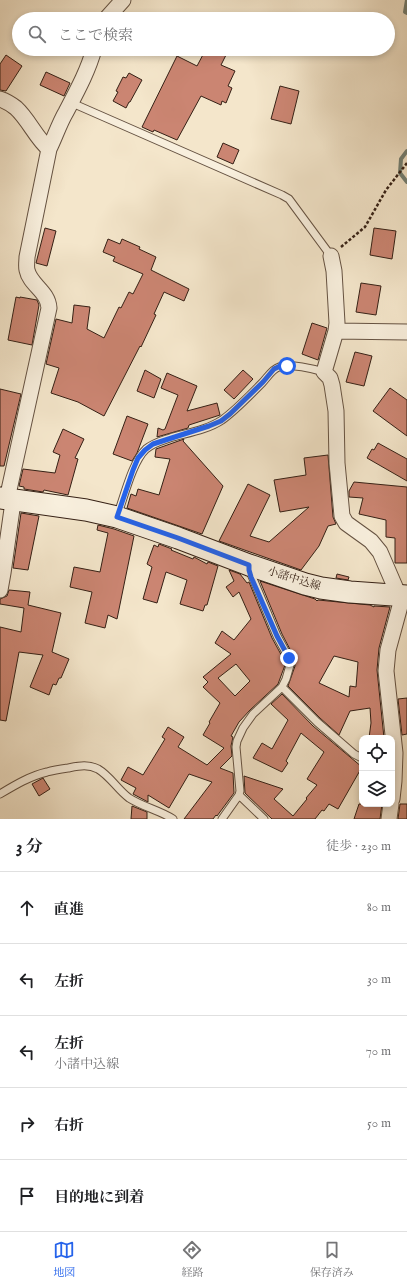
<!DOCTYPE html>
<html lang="ja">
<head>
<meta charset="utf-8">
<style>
  :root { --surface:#fff; --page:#f6f6f6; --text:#202124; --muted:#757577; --line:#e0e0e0; --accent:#2563eb }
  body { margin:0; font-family:"IM FELL English","Noto Serif JP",serif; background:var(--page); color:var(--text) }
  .controls { position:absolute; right:12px; bottom:12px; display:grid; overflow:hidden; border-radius:8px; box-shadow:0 2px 6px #0003 }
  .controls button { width:36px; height:36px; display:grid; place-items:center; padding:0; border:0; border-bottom:1px solid var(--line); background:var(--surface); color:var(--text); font:20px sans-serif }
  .stop { position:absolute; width:12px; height:12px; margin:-9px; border:3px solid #2563eb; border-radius:50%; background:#fff }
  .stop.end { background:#2563eb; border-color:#fff; box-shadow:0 1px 4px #0008 }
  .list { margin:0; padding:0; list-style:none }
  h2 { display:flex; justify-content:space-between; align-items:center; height:52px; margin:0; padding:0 16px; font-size:17px }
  h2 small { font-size:13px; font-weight:400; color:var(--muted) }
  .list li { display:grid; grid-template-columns:26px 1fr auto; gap:12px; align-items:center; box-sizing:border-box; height:72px; padding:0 16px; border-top:1px solid var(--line) }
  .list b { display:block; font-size:15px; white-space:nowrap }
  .list p { margin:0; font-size:13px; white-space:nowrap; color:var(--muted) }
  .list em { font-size:13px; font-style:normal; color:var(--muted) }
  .icon { flex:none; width:22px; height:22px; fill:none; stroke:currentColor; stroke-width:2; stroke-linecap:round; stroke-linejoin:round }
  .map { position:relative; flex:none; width:407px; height:819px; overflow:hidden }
  .search { position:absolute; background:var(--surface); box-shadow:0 2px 6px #0003; left:12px; right:12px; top:12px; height:44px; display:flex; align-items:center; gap:10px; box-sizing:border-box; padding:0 14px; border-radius:22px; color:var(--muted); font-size:15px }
  .sheet { height:412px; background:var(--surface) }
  nav { display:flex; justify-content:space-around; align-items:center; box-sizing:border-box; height:56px; border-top:1px solid var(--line); background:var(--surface); font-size:11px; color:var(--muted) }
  nav a { display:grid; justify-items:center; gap:2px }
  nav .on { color:var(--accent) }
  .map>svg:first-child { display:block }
</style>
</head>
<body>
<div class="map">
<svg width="407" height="819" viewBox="0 0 407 819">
  <rect width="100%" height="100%" fill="#f4e6cb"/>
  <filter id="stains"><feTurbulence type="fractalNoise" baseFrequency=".005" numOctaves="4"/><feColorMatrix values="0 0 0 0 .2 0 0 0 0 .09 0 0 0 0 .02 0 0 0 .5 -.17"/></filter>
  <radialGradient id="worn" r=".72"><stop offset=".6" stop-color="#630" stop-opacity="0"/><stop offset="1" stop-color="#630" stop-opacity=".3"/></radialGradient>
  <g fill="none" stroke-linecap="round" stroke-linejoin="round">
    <path stroke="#738074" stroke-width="4" d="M 407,0 L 405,12 L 407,13
      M 407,151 L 401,159 L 400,173 L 407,182"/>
  </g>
  <path fill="#cb8572" stroke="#352015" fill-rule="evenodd" d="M 206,49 L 229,49 L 221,65 L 235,71 L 228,86 L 232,88 L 226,103 L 222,101 L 221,105 L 201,96 L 177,140 L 154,130 L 153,132 L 142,127 L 177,56 L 197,66 Z
    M 6,55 L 22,66 L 6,91 L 0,90 L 0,64 Z
    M 46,72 L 70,83 L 64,96 L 40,85 Z
    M 129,73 L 142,80 L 130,102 L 129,102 L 126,108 L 113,101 L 118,92 L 116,91 L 123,77 L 126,78 Z
    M 280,86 L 299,91 L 291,124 L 271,119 Z
    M 223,143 L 239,150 L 233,164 L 217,157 Z
    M 45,228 L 56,231 L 47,266 L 36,263 Z
    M 374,228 L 396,231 L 392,259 L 370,255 Z
    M 108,239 L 120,244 L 122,239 L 140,247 L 139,249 L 156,257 L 151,270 L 189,289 L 184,301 L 164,292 L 154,314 L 156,315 L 141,347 L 140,346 L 104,416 L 78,402 L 51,393 L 59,368 L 46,364 L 56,319 L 72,323 L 74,305 L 90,307 L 87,329 L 104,338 L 119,307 L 121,308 L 129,292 L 133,294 L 143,274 L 113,261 L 115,257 L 103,252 Z
    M 361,283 L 381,286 L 376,315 L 356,312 Z
    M 16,297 L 20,298 L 20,297 L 37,300 L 39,305 L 32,345 L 8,340 Z
    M 312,323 L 327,328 L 318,360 L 302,354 Z
    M 355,352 L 372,356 L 364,386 L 346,382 Z
    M 145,370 L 161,379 L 154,398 L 137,391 Z
    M 243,370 L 253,379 L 234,399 L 224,390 Z
    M 167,373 L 197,386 L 187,411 L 217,403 L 220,415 L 189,425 L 188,428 L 157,437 L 158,428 L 163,430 L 165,429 L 178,395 L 161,388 Z
    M 390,388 L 407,400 L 407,436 L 373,411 Z
    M 0,389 L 21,394 L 4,466 L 0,466 Z
    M 127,416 L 148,424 L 137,453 L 132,461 L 113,454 Z
    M 63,429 L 84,439 L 75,458 L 78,459 L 68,495 L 44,490 L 43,492 L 24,489 L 24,487 L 19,486 L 23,469 L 55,473 L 60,455 L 53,452 Z
    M 184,439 L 183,441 L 223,486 L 202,534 L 127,508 L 131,494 L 136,496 L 138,489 L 159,495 L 170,459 L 155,457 L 156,449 Z
    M 378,443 L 407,459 L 407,481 L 367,458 L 372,449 L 374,450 Z
    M 328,455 L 333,517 L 336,524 L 328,526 L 319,546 L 301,570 L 219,541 L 248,484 L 270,495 L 250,536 L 269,542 L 309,507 L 280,512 L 274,480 L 306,475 L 304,458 Z
    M 354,482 L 407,487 L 407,563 L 395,563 L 395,538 L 386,537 L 386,520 L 359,514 L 363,498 L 349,497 L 349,491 Z
    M 21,513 L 39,516 L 28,570 L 13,568 Z
    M 98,525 L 114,529 L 134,536 L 117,619 L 108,615 L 105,628 L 85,623 L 92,592 L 70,587 L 74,567 L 100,572 L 108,533 L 97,530 Z
    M 159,544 L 172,549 L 171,550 L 193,559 L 194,557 L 207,564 L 208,562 L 218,566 L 207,605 L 205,605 L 203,611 L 180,604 L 187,580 L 166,572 L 157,603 L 143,599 L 152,567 L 147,564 L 154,545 L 158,547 Z
    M 229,570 L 240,574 L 247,583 L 249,582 L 272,638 L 284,660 L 285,665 L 278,684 L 250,710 L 239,722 L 231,736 L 233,737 L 231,746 L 232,756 L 220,768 L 233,773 L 234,793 L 217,816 L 216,815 L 213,819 L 184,819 L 212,782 L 189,774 L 169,808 L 148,795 L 148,802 L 133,794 L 136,788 L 121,780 L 128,767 L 143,775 L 165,739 L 162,737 L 168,727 L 184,737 L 178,747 L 207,765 L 224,748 L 203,735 L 210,723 L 209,722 L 220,703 L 203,687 L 208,682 L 203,677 L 231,654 L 215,643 L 222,631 L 234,640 L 251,619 L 239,592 L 233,597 L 226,587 L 234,581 ZM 236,664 L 250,681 L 235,696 L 218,678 Z
    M 337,574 L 349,577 L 348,580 L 336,578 Z
    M 260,581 L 315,599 L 317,601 L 318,600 L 370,605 L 374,607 L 374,606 L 390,607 L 379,648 L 377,670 L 384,738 L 369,738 L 371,723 L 370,708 L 350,711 L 339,735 L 320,718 L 288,686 L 295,666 L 294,657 L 282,634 ZM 334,656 L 358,662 L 356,687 L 350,686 L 349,697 L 319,683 Z
    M 9,590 L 30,592 L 28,605 L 61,613 L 52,652 L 69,659 L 61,678 L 59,678 L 56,685 L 53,684 L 49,695 L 30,687 L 43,655 L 19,652 L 6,721 L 0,720 L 0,627 L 21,632 L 24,608 L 0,604 L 0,599 L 7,596 Z
    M 282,694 L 313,726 L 362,767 L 338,809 L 329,804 L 324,811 L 322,810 L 315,819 L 272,819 L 245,793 L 244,776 L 283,789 L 274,799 L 293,816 L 307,799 L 306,798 L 317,785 L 307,779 L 324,752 L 301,733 L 286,761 L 288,763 L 282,772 L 253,758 L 262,743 L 272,749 L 288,720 L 271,704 Z
    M 407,698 L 407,734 L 402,735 L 398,699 Z
    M 43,778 L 50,789 L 39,796 L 32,784 Z
    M 359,804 L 382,804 L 380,819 L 354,819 Z
    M 400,804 L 407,804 L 407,819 L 398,819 Z
    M 132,806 L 147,812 L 147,819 L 131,819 Z"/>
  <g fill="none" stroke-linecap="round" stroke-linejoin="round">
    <defs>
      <path id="service" d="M 72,103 L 282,195 L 289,199 L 331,256
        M 117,516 C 124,498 132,462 146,449 C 153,443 161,441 170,438 C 187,433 207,430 222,420 C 236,410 249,396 262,383 C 267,378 272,369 279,367 C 290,363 314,369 324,372
        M 282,687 L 317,722 L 354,754 L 362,758
        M 0,794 C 15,785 30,776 47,772 C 54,770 61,769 68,768 C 79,766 88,764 98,769 C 110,776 118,790 129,798 C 143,807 159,810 173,819
        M 239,795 L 264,819
        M 222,819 L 239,795 L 240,791 L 236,747 L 237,741 L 243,728 L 253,714 L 282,687 L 286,679 L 290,665 L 289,658 L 277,636 L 249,569"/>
      <path id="minor" d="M 106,19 L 123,0
        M 0,99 C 6,101 11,104 16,108 C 29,120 36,138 49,149 L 27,257 C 27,261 26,266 27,270 C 30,285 48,291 49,308 L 9,490 L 12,509 L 3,573 L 0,590
        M 49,149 C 55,137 59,124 66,112 C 77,91 88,71 94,49
        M 331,256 L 334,271 L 337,323 L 336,331
        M 392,799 L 394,781 L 395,753 L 386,671 L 388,650 L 400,606 L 399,596 L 380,552 L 371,541 L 346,523 L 342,516 L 337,463 L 336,411 L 332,385 L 330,378 L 324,372 L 336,331 L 407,332
        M 389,819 L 391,804"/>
      <path id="secondary" d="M 0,498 L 86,510 L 117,517 L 178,538 L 249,565 L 305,584 L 321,588 L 350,592 L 407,596"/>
    </defs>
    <use href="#service" stroke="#655242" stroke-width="9"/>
    <use href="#minor" stroke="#655242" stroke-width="17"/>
    <use href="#secondary" stroke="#352015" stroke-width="23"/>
    <path stroke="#352015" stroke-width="2.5" stroke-dasharray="3 2" stroke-linecap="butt" d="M 341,247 L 365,227 L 386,190 L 407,163"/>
    <use href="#service" stroke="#f8efdd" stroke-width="7"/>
    <use href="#minor" stroke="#f8efdd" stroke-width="15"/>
    <use href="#secondary" stroke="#f8efdd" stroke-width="21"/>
  </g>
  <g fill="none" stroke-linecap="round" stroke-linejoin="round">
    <path stroke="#2563eb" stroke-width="5" d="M 287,366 L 280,366 L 274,369 L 263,382 L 230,414 L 221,421 L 209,426 L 153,444 L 145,450 L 138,458 L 133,470 L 117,517 L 178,538 L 249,565 L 249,570 L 251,577 L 277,636 L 289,658"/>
  </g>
  <g text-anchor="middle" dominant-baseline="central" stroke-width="3" stroke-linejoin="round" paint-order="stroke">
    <g font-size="11" fill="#352015" stroke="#f8efdd">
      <text transform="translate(294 579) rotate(17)">小諸中込線</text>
    </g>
  </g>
  <rect width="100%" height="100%" filter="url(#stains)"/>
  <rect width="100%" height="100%" fill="url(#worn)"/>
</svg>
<div class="controls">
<button><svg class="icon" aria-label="locate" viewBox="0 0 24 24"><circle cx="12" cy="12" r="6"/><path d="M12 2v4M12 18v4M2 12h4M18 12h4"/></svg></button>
<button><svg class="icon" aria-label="layers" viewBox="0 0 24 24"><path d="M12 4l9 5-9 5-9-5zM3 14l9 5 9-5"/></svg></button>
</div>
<div class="stop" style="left:287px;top:366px"></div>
<div class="stop end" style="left:289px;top:658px"></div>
<div class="search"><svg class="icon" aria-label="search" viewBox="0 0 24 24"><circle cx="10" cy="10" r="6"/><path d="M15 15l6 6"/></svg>ここで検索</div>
</div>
<section class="sheet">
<h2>3 分<small>徒歩 · 230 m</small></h2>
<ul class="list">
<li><svg class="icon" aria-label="ahead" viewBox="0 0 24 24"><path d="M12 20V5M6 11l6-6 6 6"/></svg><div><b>直進</b></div><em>80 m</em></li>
<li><svg class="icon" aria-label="left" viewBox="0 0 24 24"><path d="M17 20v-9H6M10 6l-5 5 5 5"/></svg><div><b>左折</b></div><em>30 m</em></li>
<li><svg class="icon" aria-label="left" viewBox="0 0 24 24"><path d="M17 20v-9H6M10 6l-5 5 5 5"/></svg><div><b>左折</b><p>小諸中込線</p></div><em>70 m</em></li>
<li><svg class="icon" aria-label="right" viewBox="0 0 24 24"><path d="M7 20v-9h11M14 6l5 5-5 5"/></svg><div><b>右折</b></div><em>50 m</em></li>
<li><svg class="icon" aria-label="arrive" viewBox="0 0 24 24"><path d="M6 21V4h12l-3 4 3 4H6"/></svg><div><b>目的地に到着</b></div></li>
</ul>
</section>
<nav>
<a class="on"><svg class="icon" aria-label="map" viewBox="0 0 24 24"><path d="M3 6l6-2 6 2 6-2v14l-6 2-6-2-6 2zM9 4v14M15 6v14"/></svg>地図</a>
<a><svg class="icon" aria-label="directions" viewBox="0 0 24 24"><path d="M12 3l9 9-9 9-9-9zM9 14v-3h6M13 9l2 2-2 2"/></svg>経路</a>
<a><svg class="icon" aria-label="saved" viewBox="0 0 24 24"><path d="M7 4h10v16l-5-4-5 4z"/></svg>保存済み</a>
</nav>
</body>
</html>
